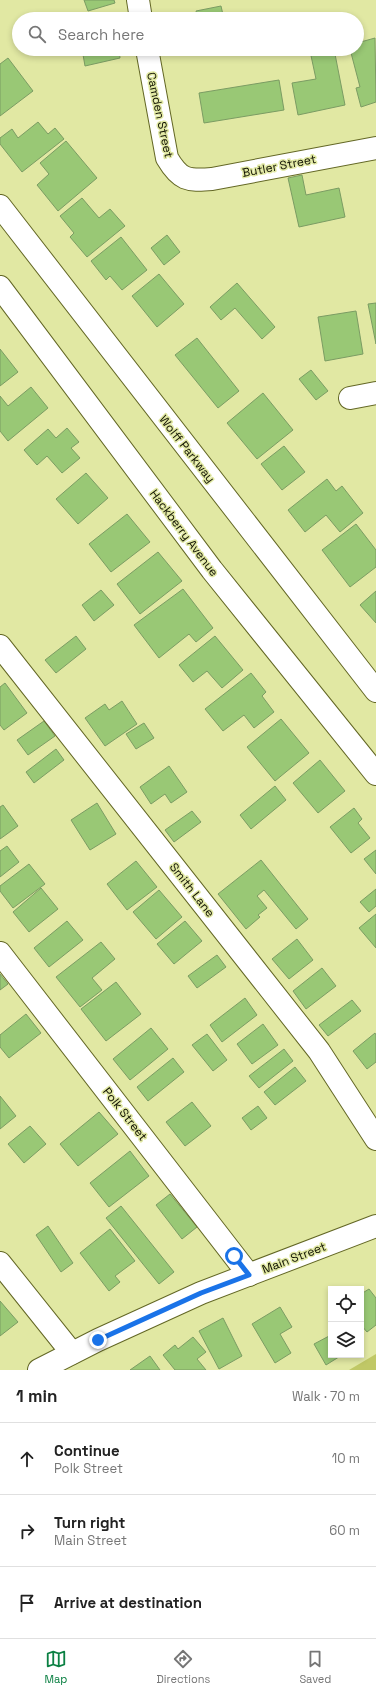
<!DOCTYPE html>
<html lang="en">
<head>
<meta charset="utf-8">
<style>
  :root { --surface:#fff; --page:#f6f6f6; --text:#222; --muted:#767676; --line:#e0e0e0; --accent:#0b8043 }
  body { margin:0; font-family:"Space Grotesk",sans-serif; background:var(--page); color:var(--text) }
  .controls { position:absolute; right:12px; bottom:12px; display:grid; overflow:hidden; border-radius:0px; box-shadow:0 2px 6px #0003 }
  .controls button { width:36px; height:36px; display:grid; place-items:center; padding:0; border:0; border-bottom:1px solid var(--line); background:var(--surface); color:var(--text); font:20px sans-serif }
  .stop { position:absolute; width:12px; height:12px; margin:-9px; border:3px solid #1a73e8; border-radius:50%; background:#fff }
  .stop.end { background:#1a73e8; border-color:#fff; box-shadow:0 1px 4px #0008 }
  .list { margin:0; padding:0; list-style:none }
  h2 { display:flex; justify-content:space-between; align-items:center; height:52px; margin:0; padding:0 16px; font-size:17px }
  h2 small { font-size:13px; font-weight:400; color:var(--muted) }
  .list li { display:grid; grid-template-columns:26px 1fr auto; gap:12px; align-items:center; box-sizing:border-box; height:72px; padding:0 16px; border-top:1px solid var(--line) }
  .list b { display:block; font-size:15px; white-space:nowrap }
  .list p { margin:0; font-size:13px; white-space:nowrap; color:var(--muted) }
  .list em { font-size:13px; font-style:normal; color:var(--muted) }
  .icon { flex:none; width:22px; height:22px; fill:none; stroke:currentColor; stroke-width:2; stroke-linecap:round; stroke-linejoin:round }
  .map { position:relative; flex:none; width:376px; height:1370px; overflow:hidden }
  .search { position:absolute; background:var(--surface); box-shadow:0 2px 6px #0003; left:12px; right:12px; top:12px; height:44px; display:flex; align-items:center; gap:10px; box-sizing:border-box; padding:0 14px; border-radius:22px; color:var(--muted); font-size:15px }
  .sheet { height:268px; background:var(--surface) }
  nav { display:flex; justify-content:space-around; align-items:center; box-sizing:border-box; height:56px; border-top:1px solid var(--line); background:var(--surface); font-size:11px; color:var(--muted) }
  nav a { display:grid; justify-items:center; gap:2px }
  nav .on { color:var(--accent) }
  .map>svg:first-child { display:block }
</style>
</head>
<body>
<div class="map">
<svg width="376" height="1370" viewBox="0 0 376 1370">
  <rect width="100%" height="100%" fill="#e1e8a3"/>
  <path fill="#c0c866" d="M 376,1354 L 376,1370 L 349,1370 Z"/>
  <path fill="#99c875" stroke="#7b9c63" d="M 84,0 L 114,0 L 115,3 L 88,11 Z
    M 221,6 L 224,19 L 198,19 L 196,11 Z
    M 375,38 L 376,102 L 361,107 L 356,88 L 360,87 L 350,49 L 357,49 L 357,43 Z
    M 82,49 L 119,49 L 120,58 L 85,66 Z
    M 320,49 L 334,49 L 345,105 L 298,115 L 292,83 L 316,79 L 310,51 Z
    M 8,58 L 33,91 L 0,116 L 0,64 Z
    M 279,80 L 284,110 L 204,123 L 199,93 Z
    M 38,122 L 48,134 L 55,128 L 64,139 L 22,172 L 0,144 L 0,138 L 12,129 L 18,138 Z
    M 66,141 L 97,178 L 58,211 L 37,185 L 49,174 L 40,163 Z
    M 302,175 L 306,195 L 339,188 L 345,217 L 299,227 L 288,178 Z
    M 82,198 L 99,218 L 110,209 L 125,226 L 87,257 L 70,237 L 74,233 L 60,216 Z
    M 167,235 L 180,252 L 164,265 L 151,248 Z
    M 121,237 L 147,270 L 122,290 L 110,276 L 106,280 L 91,261 Z
    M 159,274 L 184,304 L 157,327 L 132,296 Z
    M 237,283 L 275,327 L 262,339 L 235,308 L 221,320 L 210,307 Z
    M 376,303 L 376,344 L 368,304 Z
    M 356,311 L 363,354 L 325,361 L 318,317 Z
    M 197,338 L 239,391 L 218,408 L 175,355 Z
    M 0,349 L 18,372 L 0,386 Z
    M 311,370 L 328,391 L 316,400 L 299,379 Z
    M 31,387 L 48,408 L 8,441 L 0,431 L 0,396 L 8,406 Z
    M 263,393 L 293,430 L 257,459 L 227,423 Z
    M 67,428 L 79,442 L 71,448 L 80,458 L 62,473 L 47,456 L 37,465 L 24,450 L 48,429 L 56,438 Z
    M 284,446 L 305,472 L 282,490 L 261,464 Z
    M 86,473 L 108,498 L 78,524 L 56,499 Z
    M 327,479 L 336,491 L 342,486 L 363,513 L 340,532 L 326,515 L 305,532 L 288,510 Z
    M 127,514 L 150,542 L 111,572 L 89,544 Z
    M 356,524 L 376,550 L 376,567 L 350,587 L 322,550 Z
    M 158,552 L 182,581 L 140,614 L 117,584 Z
    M 183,589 L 213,628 L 196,642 L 189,634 L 159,658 L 134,625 Z
    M 101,590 L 114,605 L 94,621 L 82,605 Z
    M 376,591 L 376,623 L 360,605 Z
    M 76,636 L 86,649 L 56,673 L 45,660 Z
    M 215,636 L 243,670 L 222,688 L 207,671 L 193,682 L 179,665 Z
    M 251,673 L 266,692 L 262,696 L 274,712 L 254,728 L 244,715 L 223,731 L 205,709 Z
    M 5,683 L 27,713 L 4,730 L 0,725 L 0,687 Z
    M 122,701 L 137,724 L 105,746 L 85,718 L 105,704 L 109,710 Z
    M 281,719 L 309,753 L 275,781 L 247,747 Z
    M 44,721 L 55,736 L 28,755 L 17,740 Z
    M 144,723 L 154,738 L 136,749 L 126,734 Z
    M 56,749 L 64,760 L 34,783 L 26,772 Z
    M 320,760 L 345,791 L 318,813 L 293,783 Z
    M 169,766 L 187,792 L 171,803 L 165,794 L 151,804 L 140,787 Z
    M 275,786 L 286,800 L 251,829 L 240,815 Z
    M 97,803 L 116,834 L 90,850 L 71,820 Z
    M 3,805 L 18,826 L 0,839 L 0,807 Z
    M 354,808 L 362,819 L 358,823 L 370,838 L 351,853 L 330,827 Z
    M 192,811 L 201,822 L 174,842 L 165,830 Z
    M 7,846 L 19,862 L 0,877 L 0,851 Z
    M 376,850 L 376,874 L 364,859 Z
    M 261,860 L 308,919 L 296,929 L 264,890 L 257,896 L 267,908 L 258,915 L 260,917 L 246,929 L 218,894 Z
    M 136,861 L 157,887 L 127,910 L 107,884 Z
    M 29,864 L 45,884 L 13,908 L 0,891 L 0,886 Z
    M 41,888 L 58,909 L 29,932 L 13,912 Z
    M 376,889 L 376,906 L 369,912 L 360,902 Z
    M 159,890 L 182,917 L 156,939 L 133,912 Z
    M 376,914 L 376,948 L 359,928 Z
    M 67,921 L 83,940 L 49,967 L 34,948 Z
    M 185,921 L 202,941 L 174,964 L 157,944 Z
    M 297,939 L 313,960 L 289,979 L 272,959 Z
    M 101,942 L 115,959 L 92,978 L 102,990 L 80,1007 L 56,977 Z
    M 217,955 L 226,967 L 197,988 L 188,976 Z
    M 322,968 L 336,986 L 306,1009 L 293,991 Z
    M 0,974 L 8,984 L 0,990 Z
    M 116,982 L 141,1014 L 106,1041 L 81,1009 Z
    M 245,998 L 257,1015 L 222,1042 L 210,1025 Z
    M 352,1000 L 361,1011 L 328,1036 L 319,1025 Z
    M 26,1014 L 41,1033 L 9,1058 L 0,1047 L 0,1035 Z
    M 263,1024 L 278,1045 L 252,1064 L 237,1044 Z
    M 151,1028 L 168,1049 L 130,1080 L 113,1059 Z
    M 375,1033 L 376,1035 L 376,1062 L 367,1069 L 353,1051 Z
    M 207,1034 L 227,1060 L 213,1071 L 192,1045 Z
    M 284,1049 L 293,1061 L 259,1088 L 249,1076 Z
    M 173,1058 L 184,1072 L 148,1101 L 137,1087 Z
    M 295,1067 L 306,1081 L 275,1105 L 264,1092 Z
    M 0,1096 L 16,1116 L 0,1129 Z
    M 192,1102 L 211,1126 L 185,1146 L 166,1122 Z
    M 258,1106 L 267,1118 L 251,1130 L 242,1118 Z
    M 99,1112 L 118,1134 L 78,1166 L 60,1144 Z
    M 30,1126 L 46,1144 L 24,1163 L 8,1144 Z
    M 130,1151 L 149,1176 L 109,1207 L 90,1183 Z
    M 170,1194 L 197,1227 L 182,1239 L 156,1205 Z
    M 121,1206 L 174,1272 L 159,1284 L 106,1218 Z
    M 48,1226 L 73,1263 L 61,1272 L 36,1235 Z
    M 110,1229 L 135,1261 L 115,1276 L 120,1282 L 109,1291 L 80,1253 Z
    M 369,1289 L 376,1298 L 376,1325 L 367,1332 L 361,1325 L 361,1294 Z
    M 0,1301 L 18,1322 L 0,1336 Z
    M 280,1307 L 292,1327 L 280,1334 L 291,1353 L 275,1363 L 252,1324 Z
    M 223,1318 L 242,1356 L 219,1369 L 199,1331 Z
    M 331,1335 L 331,1355 L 342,1355 L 326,1365 L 314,1344 Z
    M 193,1337 L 206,1352 L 197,1359 L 206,1370 L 175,1370 L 163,1355 L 175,1345 L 178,1349 Z
    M 150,1356 L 160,1370 L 130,1370 Z"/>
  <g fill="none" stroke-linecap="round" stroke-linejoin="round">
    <defs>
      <path id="minor" d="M 138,0 L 141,19
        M 147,49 L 167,158 C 180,180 187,181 212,179 L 376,148
        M 0,206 L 376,691
        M 0,287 L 212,570 L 376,774
        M 350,398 L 376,393
        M 0,646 L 319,1051 L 376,1139
        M 0,953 L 249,1275
        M 0,1263 L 72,1353"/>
      <path id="major" d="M 39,1370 L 98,1340 L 201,1293 L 376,1226"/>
    </defs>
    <use href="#minor" stroke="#636725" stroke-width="24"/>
    <use href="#major" stroke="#636725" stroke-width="24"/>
    <use href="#minor" stroke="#fff" stroke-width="22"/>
    <use href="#major" stroke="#fff" stroke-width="22"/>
  </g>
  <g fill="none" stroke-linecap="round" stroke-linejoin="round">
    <path stroke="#1a73e8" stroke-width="5" d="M 98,1340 L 201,1293 L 249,1275 L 234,1256"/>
  </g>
  <g text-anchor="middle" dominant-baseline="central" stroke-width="3" stroke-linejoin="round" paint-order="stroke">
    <g font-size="12" fill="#0f1000" stroke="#e1e8a3">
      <text transform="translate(160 115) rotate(78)">Camden Street</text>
      <text transform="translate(279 166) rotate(-11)">Butler Street</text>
      <text transform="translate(187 449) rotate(52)">Wolff Parkway</text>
      <text transform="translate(184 533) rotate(53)">Hackberry Avenue</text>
      <text transform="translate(192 890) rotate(52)">Smith Lane</text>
      <text transform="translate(125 1114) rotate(52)">Polk Street</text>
      <text transform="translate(294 1258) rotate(-21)">Main Street</text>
    </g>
  </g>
</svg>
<div class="controls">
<button><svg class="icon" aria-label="locate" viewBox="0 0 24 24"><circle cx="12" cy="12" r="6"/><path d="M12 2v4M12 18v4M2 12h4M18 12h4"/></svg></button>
<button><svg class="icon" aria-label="layers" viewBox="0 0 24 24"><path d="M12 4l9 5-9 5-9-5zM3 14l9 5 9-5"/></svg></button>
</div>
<div class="stop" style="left:234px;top:1256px"></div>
<div class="stop end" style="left:98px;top:1340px"></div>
<div class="search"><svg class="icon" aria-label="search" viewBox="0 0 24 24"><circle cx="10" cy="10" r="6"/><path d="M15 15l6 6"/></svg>Search here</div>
</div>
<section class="sheet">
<h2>1 min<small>Walk · 70 m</small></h2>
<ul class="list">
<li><svg class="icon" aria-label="ahead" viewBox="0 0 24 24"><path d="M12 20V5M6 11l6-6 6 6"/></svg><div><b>Continue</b><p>Polk Street</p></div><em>10 m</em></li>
<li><svg class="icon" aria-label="right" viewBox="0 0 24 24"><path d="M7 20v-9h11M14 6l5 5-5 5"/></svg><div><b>Turn right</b><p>Main Street</p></div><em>60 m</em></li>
<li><svg class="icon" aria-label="arrive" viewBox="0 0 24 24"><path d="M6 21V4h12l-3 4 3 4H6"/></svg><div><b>Arrive at destination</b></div></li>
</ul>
</section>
<nav>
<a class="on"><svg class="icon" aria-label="map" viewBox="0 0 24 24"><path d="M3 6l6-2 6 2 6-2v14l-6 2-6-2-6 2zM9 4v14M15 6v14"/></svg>Map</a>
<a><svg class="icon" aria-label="directions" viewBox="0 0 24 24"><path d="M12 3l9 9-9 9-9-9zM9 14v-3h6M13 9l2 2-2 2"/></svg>Directions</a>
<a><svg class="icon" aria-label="saved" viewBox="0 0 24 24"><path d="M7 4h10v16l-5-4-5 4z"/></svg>Saved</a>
</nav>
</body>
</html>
